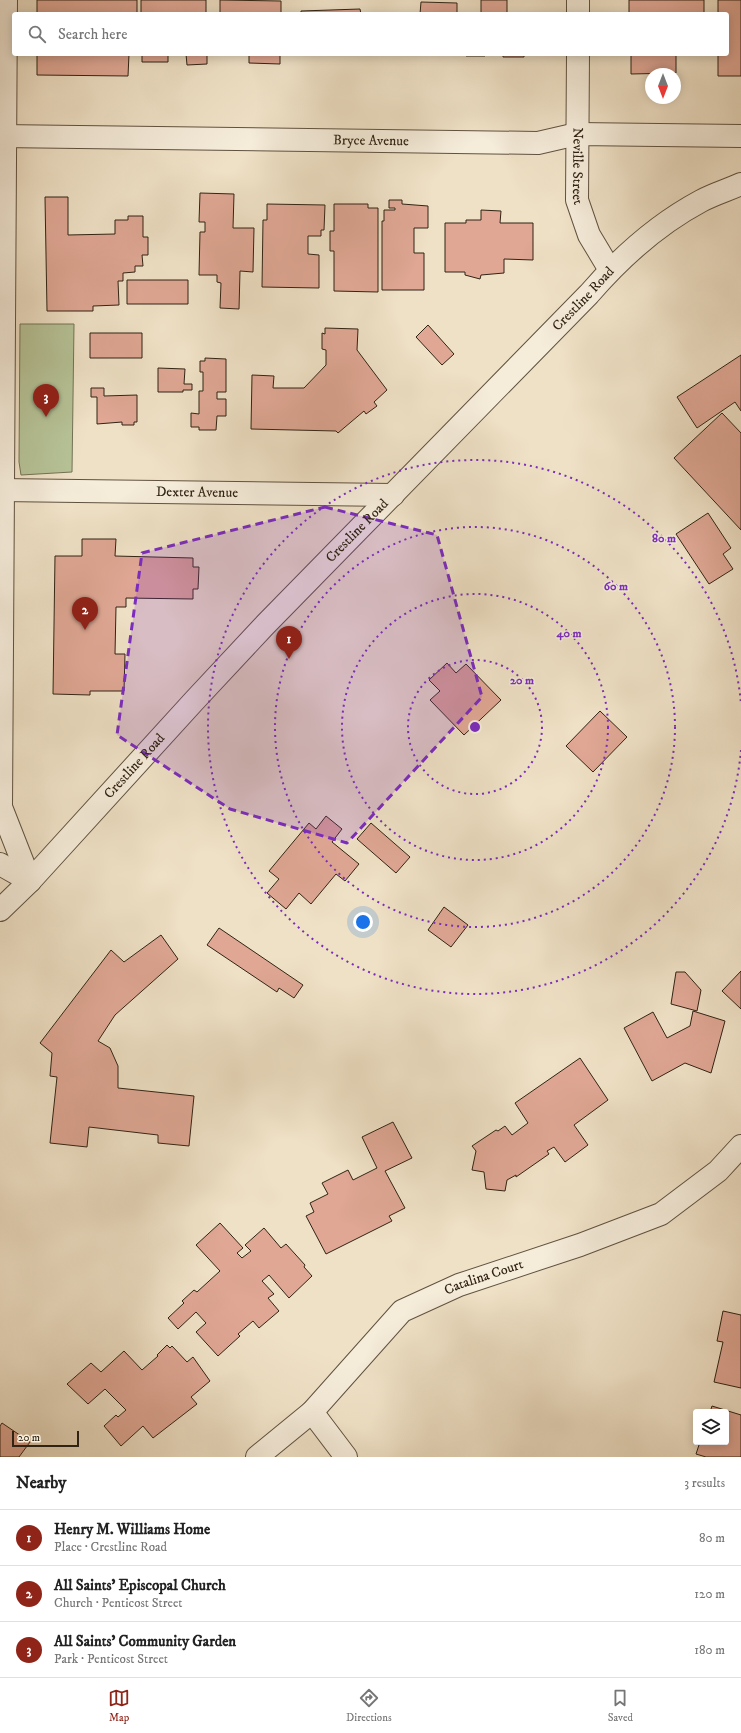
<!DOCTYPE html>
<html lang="en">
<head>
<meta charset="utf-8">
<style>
  :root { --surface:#fff; --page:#f2f2f2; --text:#222; --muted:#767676; --line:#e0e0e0; --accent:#8f2418 }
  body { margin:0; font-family:"IM FELL DW Pica",serif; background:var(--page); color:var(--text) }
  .controls { position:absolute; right:12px; bottom:12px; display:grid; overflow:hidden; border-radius:4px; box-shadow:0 2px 10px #0003 }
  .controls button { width:36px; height:36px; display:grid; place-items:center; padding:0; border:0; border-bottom:1px solid var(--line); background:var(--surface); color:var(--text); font:20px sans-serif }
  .compass { position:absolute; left:645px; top:68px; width:36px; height:36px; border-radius:50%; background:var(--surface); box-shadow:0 2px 10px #0003; rotate:180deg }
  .scale { position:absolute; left:12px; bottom:10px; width:67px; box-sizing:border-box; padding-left:4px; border:2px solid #312314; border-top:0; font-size:11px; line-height:14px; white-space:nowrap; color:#312314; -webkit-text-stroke:3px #f5ecda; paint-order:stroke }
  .you { position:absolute; left:363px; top:922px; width:14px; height:14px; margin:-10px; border:3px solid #fff; border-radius:50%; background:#1a73e8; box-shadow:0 0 0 6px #1a73e833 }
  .badge { display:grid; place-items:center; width:26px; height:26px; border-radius:50%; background:var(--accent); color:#fff; font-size:13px; font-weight:700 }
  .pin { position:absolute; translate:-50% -33px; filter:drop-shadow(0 1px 2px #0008) }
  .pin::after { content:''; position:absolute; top:21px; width:14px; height:12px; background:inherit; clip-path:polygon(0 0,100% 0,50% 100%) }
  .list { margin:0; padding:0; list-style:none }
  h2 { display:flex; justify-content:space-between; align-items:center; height:52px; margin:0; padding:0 16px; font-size:17px }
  h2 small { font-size:13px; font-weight:400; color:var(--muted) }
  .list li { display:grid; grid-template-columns:26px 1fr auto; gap:12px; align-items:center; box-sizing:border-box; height:56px; padding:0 16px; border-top:1px solid var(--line) }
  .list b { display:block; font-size:15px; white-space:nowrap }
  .list p { margin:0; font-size:13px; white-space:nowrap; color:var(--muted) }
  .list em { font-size:13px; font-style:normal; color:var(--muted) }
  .icon { flex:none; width:22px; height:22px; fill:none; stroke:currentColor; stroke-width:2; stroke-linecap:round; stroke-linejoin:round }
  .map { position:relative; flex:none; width:741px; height:1457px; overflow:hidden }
  .search { position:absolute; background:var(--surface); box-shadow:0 2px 10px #0003; left:12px; right:12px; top:12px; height:44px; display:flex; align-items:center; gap:10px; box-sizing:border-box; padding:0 14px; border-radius:4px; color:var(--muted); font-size:15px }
  .sheet { height:220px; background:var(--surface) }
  nav { display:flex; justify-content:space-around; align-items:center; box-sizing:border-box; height:56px; border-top:1px solid var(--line); background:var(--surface); font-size:11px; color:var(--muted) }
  nav a { display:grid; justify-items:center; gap:2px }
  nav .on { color:var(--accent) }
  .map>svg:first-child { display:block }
</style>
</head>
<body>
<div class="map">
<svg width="741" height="1457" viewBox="0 0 741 1457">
  <rect width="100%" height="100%" fill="#efe1c6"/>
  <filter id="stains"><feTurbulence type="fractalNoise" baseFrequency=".005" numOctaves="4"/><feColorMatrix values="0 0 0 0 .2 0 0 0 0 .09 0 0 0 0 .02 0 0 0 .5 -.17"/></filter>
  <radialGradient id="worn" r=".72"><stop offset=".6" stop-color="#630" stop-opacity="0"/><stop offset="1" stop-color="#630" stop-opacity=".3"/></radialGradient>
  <path fill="#b6c397" stroke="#747356" d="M 20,324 L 74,324 L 72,472 L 21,475 L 19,462 Z"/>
  <path fill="#dfa794" stroke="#312314" d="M 37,0 L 137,0 L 137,14 L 37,14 Z
    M 141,0 L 206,0 L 206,14 L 141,14 Z
    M 220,0 L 281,1 L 281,14 L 220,14 Z
    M 481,0 L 507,0 L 507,14 L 481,14 Z
    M 629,0 L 704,0 L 704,14 L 629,14 Z
    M 718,0 L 741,0 L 741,76 L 718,76 L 718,54 L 727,54 L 727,14 L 718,14 Z
    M 421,2 L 457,3 L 457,14 L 420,14 Z
    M 360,9 L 361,14 L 301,14 L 301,11 Z
    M 37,54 L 129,54 L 128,76 L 37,75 Z
    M 142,54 L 168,54 L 168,62 L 142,62 Z
    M 186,54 L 207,54 L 207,64 L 187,65 Z
    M 249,54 L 280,54 L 280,64 L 249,63 Z
    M 415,54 L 456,54 L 456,55 Z
    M 465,54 L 485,54 L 485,56 L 466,56 Z
    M 503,54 L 524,54 L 524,57 L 503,57 Z
    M 631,54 L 676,54 L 676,73 L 631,74 Z
    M 200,193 L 234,194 L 233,228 L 254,228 L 253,272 L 240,271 L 239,309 L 220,308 L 221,283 L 217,282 L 217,275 L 199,275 L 200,232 L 205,232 L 205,222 L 199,222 Z
    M 45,197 L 68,197 L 68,235 L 115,234 L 115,220 L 128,220 L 128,216 L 143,216 L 143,237 L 148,237 L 148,255 L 142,255 L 143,266 L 135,266 L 135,272 L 123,273 L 123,281 L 118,281 L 119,305 L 93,306 L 93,311 L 47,311 Z
    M 389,200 L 402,200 L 402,204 L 428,206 L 428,228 L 414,228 L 414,253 L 424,253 L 424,290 L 382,290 L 382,221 L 384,221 L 384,210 L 395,210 L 395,208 L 389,208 Z
    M 267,204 L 325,205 L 324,230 L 321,230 L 321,236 L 308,236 L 308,254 L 319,255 L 319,288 L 262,287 L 263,220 L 267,220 Z
    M 334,204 L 368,204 L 368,208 L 378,208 L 378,292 L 334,291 L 334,251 L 330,251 L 330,231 L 334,231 Z
    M 481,210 L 501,211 L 500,223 L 533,223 L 533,260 L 504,259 L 504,273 L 481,275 L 480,279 L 465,275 L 465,272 L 445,272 L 445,223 L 466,223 L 466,220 L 481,220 Z
    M 127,280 L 188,280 L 188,304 L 127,304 Z
    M 428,325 L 454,354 L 442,365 L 416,337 Z
    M 325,328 L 358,329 L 357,350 L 387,390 L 374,402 L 377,406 L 366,414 L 364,411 L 338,433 L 336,431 L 251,429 L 252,375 L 274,376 L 273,388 L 304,388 L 326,365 L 326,350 L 322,349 L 322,333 L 325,334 Z
    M 90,333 L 142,333 L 142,358 L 90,358 Z
    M 741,355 L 741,411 L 735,402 L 697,428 L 677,397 Z
    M 205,358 L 226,359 L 226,392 L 217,392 L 217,399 L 226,399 L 226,416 L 217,416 L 216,430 L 199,430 L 199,427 L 191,427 L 191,413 L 199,414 L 199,391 L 203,391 L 203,372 L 200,372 L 200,361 L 205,361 Z
    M 158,368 L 185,369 L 184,384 L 192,384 L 192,390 L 183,390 L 183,392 L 158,392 Z
    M 91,388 L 104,388 L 104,396 L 137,395 L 137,422 L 134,422 L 134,425 L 122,425 L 122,422 L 97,424 L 97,397 L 91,397 Z
    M 722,413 L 741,433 L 741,530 L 674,458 Z
    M 708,513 L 731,548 L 723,554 L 733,569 L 709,584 L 676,534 Z
    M 82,539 L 116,539 L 115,556 L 193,558 L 193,567 L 199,567 L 198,589 L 193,589 L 193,599 L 126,598 L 126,607 L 116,607 L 115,654 L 125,654 L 124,691 L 90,691 L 90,695 L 53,694 L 55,556 L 82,556 Z
    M 447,663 L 456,673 L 466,664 L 501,700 L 464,735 L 430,700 L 440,691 L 429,680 Z
    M 600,711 L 627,737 L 593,772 L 566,746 Z
    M 326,816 L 342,829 L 332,842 L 359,864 L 345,881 L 336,874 L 311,904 L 299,893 L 286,909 L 267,893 L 279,879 L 269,871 L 309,823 L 316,829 Z
    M 371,823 L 410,857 L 396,873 L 357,839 Z
    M 444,907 L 468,925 L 451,947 L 428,930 Z
    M 219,928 L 303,985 L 294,998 L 279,988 L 277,992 L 207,945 Z
    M 161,935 L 178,959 L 115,1015 L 98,1041 L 110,1048 L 118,1066 L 118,1088 L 194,1096 L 189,1146 L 158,1143 L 158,1135 L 89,1127 L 87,1147 L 50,1143 L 57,1077 L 50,1076 L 52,1053 L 40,1043 L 111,950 L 124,962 Z
    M 741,971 L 741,1009 L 722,991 Z
    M 676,972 L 685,972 L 701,990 L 697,1011 L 671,1004 Z
    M 693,1011 L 725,1021 L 711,1073 L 685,1063 L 652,1081 L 624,1028 L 653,1012 L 667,1038 L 690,1026 Z
    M 580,1058 L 608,1100 L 574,1125 L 588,1145 L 565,1162 L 554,1147 L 547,1151 L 549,1154 L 516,1177 L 516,1175 L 507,1180 L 505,1191 L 486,1189 L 484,1172 L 472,1170 L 476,1151 L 472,1146 L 496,1130 L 498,1131 L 505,1126 L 512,1135 L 528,1123 L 515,1103 Z
    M 393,1122 L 412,1158 L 385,1171 L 405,1208 L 389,1216 L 392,1221 L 326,1254 L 306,1216 L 314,1212 L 310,1203 L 328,1194 L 322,1183 L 348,1170 L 353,1180 L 377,1168 L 362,1137 Z
    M 220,1223 L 243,1248 L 237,1253 L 242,1258 L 251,1251 L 245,1245 L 264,1228 L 281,1248 L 286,1244 L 305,1265 L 304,1267 L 312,1276 L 289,1298 L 269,1275 L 262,1281 L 274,1294 L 268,1298 L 279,1311 L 259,1328 L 253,1321 L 238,1334 L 240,1336 L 218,1356 L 196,1332 L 206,1323 L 196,1312 L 178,1329 L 168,1318 L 184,1303 L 182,1301 L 194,1290 L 197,1292 L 220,1271 L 196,1245 Z
    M 723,1311 L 741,1315 L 741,1388 L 714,1382 L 723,1342 L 717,1341 Z
    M 167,1345 L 170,1348 L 172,1346 L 187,1362 L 193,1357 L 210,1381 L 191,1397 L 197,1404 L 153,1438 L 143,1426 L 121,1446 L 104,1426 L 116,1415 L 118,1417 L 126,1410 L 105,1389 L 88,1404 L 67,1384 L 91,1363 L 101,1372 L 124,1351 L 142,1370 L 158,1356 L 157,1355 Z
    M 712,1406 L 741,1415 L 741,1457 L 706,1457 L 696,1454 L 700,1442 L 726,1442 L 726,1412 L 710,1412 Z
    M 2,1423 L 30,1442 L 19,1457 L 0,1457 L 0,1426 Z"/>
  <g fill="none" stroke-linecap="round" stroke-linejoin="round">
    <defs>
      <g id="minor">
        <path d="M 6,0 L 1,807 L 30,881"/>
        <path d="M 578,14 L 578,0"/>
        <path id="s1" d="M 578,54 L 577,200 L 589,235 L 610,270"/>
        <path id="s2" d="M 0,136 L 538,143 L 577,134 L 741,136"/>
        <path id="s3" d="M 0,490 L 393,495"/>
        <path d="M 0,864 L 30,881"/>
        <path id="s4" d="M 0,910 L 30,881 L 194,701 L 265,625 L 589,294 C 621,257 658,224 701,201 C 714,194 728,190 741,184"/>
        <path d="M 312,1412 L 346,1457"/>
        <path id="s5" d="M 257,1457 L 312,1412 L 402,1311 L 459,1285 L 580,1245 L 661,1214 L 718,1171 L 741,1146"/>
      </g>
    </defs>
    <use href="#minor" stroke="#605240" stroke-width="24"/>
    <use href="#minor" stroke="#f5ecda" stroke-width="22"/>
  </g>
  <path fill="#7b2cbf" fill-opacity="0.2" stroke="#7b2cbf" stroke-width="3" stroke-dasharray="8 5" stroke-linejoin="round" d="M 325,507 L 437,535 L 482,697 L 347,843 L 230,809 L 117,735 L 142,553 Z"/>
  <g fill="none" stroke="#7b2cbf" stroke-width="2" stroke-dasharray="2 4">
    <circle cx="475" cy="727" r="67"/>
    <circle cx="475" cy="727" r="133"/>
    <circle cx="475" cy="727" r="200"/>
    <path d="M741 750A267 267 0 1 1 741 704"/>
  </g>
  <g text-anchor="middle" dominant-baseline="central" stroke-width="3" stroke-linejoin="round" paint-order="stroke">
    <g font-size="14" fill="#312314" stroke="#f5ecda">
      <text stroke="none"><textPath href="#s2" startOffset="371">Bryce Avenue</textPath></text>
      <text stroke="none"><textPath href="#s1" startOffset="112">Neville Street</textPath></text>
      <text stroke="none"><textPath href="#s4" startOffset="845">Crestline Road</textPath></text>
      <text stroke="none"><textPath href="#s3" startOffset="197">Dexter Avenue</textPath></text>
      <text stroke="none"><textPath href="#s4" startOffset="521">Crestline Road</textPath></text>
      <text stroke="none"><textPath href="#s4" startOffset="197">Crestline Road</textPath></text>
      <text stroke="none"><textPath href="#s5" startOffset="295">Catalina Court</textPath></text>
    </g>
  </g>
  <circle cx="475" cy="727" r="6" fill="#7b2cbf" stroke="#f5ecda" stroke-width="2"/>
  <g font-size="12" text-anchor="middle" font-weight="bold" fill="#7b2cbf" stroke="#f5ecda" stroke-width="3" stroke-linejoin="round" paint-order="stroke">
    <text x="664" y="542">80 m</text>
    <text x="616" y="590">60 m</text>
    <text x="569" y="637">40 m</text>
    <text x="522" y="684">20 m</text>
  </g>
  <rect width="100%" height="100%" filter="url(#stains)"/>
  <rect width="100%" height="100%" fill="url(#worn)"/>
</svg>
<div class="controls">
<button><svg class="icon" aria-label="layers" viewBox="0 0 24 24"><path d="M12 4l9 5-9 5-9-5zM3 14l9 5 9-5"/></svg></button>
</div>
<svg class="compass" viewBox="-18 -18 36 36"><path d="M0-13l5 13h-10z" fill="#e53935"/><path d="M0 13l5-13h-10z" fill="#767676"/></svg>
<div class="scale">20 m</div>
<div class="you"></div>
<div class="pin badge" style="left:289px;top:659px">1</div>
<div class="pin badge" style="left:85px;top:630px">2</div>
<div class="pin badge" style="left:46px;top:417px">3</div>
<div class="search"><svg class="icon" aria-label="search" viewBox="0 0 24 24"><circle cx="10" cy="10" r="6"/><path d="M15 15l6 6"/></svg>Search here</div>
</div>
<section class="sheet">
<h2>Nearby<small>3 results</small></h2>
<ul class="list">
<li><span class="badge">1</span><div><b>Henry M. Williams Home</b><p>Place · Crestline Road</p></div><em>80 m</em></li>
<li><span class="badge">2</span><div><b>All Saints' Episcopal Church</b><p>Church · Penticost Street</p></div><em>120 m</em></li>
<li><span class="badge">3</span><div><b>All Saints' Community Garden</b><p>Park · Penticost Street</p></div><em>180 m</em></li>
</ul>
</section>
<nav>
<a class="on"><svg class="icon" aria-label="map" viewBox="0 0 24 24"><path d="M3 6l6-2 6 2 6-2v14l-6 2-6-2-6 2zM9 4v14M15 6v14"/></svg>Map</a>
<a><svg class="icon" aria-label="directions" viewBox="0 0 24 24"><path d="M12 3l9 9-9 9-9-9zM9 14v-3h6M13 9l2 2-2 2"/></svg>Directions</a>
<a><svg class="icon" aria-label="saved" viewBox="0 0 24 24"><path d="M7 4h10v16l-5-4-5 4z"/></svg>Saved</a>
</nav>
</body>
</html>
